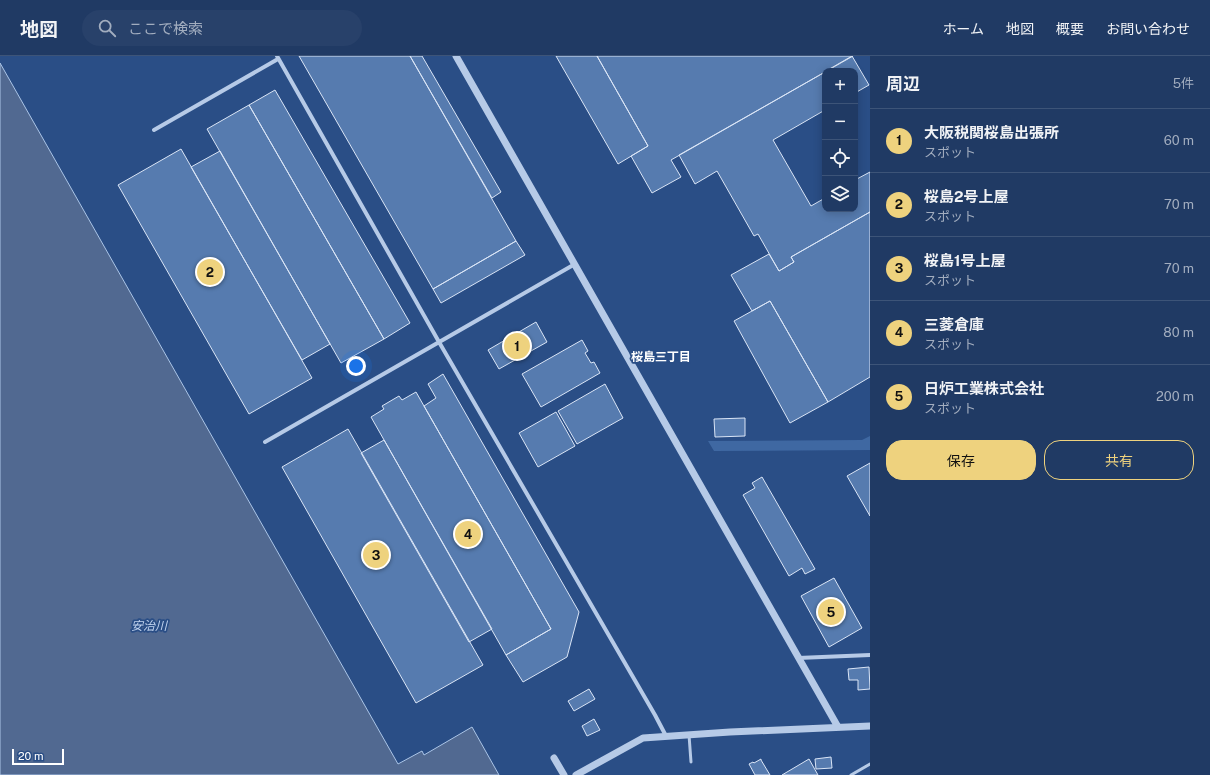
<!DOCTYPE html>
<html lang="ja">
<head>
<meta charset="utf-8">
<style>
  :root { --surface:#203a64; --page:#28416a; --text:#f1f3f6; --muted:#a2adbf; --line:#3d5478; --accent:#eed27e }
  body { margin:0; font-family:"Public Sans","Noto Sans JP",sans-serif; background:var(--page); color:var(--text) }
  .controls { position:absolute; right:12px; top:12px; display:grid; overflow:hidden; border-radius:8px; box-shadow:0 2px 10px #0003 }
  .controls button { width:36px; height:36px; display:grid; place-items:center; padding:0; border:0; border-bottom:1px solid var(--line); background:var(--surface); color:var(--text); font:20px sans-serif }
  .scale { position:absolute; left:12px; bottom:10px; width:52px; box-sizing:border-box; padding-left:4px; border:2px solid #fff; border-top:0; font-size:11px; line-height:14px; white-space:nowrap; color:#fff; -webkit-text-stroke:3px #2a4e86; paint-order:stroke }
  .you { position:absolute; left:356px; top:310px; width:14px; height:14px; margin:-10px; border:3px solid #fff; border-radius:50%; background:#1a73e8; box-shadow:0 0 0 6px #1a73e833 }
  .badge { display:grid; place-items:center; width:26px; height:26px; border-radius:50%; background:var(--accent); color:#111; font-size:13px; font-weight:700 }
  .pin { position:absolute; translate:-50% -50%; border:2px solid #fff; box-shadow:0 1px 4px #0006 }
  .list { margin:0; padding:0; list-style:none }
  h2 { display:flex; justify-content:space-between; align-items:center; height:52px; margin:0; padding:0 16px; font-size:17px }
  h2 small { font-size:13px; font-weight:400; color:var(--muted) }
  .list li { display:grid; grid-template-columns:26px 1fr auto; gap:12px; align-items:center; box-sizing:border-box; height:64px; padding:0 16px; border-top:1px solid var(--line) }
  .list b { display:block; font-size:15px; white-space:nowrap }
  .list p { margin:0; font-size:13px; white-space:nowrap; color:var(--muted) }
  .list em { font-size:13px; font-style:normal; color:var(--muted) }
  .actions { display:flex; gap:8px; padding:12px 16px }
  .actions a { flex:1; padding:9px 0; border:1px solid var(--accent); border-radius:16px; text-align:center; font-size:14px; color:var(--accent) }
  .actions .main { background:var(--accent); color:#111 }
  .icon { flex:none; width:22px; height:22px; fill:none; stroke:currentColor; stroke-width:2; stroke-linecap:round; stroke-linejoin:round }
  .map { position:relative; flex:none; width:870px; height:719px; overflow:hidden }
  header { display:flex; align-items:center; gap:24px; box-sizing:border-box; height:56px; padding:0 20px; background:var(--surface); border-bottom:1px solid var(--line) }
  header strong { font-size:19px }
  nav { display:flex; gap:22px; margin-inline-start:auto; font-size:14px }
  .search { width:280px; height:36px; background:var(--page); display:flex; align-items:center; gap:10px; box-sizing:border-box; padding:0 14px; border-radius:22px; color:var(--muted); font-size:15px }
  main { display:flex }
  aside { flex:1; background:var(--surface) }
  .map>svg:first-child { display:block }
</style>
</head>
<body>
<header>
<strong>地図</strong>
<div class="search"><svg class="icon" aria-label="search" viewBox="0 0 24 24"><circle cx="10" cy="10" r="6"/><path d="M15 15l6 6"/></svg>ここで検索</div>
<nav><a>ホーム</a><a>地図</a><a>概要</a><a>お問い合わせ</a></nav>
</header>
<main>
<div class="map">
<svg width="870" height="719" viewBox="0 0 870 719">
  <rect width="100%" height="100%" fill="#2a4e86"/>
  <path fill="#3f68a2" d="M 870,380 L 870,394 L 714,395 L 708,385 L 862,384 Z"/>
  <path fill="#516991" stroke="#abc5e7" d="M 0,7 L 398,708 L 422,695 L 424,699 L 472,671 L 499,719 L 0,719 Z"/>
  <path fill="#567baf" stroke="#dae5f6" d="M 299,0 L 410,0 L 516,185 L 433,233 Z
    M 410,0 L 422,0 L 501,136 L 492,142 Z
    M 556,0 L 597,0 L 648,90 L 618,108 Z
    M 597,0 L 853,0 L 671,104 L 681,121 L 652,137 L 631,100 L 648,90 Z
    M 852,0 L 869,29 L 855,37 L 855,15 L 826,15 Z
    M 825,16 L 825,54 L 773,84 L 811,150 L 825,142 L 825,153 L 855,153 L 855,124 L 870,116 L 870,156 L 791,201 L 794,206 L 779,215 L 758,178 L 754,180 L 717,115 L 695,128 L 679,99 Z
    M 275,34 L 410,267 L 384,283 L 249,49 Z
    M 249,49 L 384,283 L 341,307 L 207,73 Z
    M 181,93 L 312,322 L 249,358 L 118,129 Z
    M 220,95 L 330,288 L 302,304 L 191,111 Z
    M 870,156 L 870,321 L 828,346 L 770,245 L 752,255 L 731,219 L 769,198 L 779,215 L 794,206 L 791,201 Z
    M 516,185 L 525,199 L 441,247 L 433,233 Z
    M 770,245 L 828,346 L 790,367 L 734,265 Z
    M 536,266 L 547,286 L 499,313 L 488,294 Z
    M 582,284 L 588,295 L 585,297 L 591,307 L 594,306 L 600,317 L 541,351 L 522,318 Z
    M 443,318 L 579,556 L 567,601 L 523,626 L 506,599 L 551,573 L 424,350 L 436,342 L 428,328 Z
    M 605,328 L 623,362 L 577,388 L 558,355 Z
    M 416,336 L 551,573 L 506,599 L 371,361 L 384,353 L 382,350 L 399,340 L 402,344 Z
    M 556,356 L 575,390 L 538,411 L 519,377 Z
    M 745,362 L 745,380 L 715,381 L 714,363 Z
    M 348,373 L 483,609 L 416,647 L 282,411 Z
    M 384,384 L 492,573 L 469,586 L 361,397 Z
    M 870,407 L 870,460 L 847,420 Z
    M 762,421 L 815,513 L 805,518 L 802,512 L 789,520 L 743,439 L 755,432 L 752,427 Z
    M 834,522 L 862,572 L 829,591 L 801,540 Z
    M 869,611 L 870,633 L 858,634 L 858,624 L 849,624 L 848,613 Z
    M 589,633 L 595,643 L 574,655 L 568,645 Z
    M 594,663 L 600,674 L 587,680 L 582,670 Z
    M 831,701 L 832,712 L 816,713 L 815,703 Z
    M 761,703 L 761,704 L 770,719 L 755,719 L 749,708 L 753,706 L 754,707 Z
    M 809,703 L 818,719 L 782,719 Z"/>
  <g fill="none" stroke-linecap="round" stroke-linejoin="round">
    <path stroke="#b6cae7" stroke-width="3" d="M 689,679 L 691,706
      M 851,719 L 870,708"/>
    <path stroke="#b6cae7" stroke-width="4" d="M 277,0 L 439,286 L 655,659 L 666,680
      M 154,74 L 278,3
      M 265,386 L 575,208
      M 798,602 L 870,599"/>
    <path stroke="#b6cae7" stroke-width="7" d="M 456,0 L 838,671
      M 554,702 L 564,719
      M 576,719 L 643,682 L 730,676 L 870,670"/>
  </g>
  <g text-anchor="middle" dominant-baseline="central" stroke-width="3.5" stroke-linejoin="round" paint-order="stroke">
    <g font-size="12" font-weight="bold" fill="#fff" stroke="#2a4e86">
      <text x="661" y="301">桜島三丁目</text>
    </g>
    <g font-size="12" font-style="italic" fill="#c2d4ef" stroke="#2a4e86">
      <text x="149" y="570">安治川</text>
    </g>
  </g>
</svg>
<div class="controls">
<button>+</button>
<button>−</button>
<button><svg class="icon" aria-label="locate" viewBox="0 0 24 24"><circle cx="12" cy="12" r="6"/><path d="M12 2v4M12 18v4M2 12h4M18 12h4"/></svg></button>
<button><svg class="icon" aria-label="layers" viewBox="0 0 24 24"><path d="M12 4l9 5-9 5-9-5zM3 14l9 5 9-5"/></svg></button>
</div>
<div class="scale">20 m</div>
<div class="you"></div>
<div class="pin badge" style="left:517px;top:290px">1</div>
<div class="pin badge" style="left:210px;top:216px">2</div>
<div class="pin badge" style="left:376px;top:499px">3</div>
<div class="pin badge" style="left:468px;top:478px">4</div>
<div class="pin badge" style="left:831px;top:556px">5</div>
</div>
<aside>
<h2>周辺<small>5件</small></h2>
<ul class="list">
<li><span class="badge">1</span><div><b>大阪税関桜島出張所</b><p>スポット</p></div><em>60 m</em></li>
<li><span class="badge">2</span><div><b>桜島2号上屋</b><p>スポット</p></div><em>70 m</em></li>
<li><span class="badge">3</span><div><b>桜島1号上屋</b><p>スポット</p></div><em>70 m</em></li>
<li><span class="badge">4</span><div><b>三菱倉庫</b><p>スポット</p></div><em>80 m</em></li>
<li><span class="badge">5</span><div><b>日炉工業株式会社</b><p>スポット</p></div><em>200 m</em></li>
</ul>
<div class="actions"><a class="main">保存</a><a>共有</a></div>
</aside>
</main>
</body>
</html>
